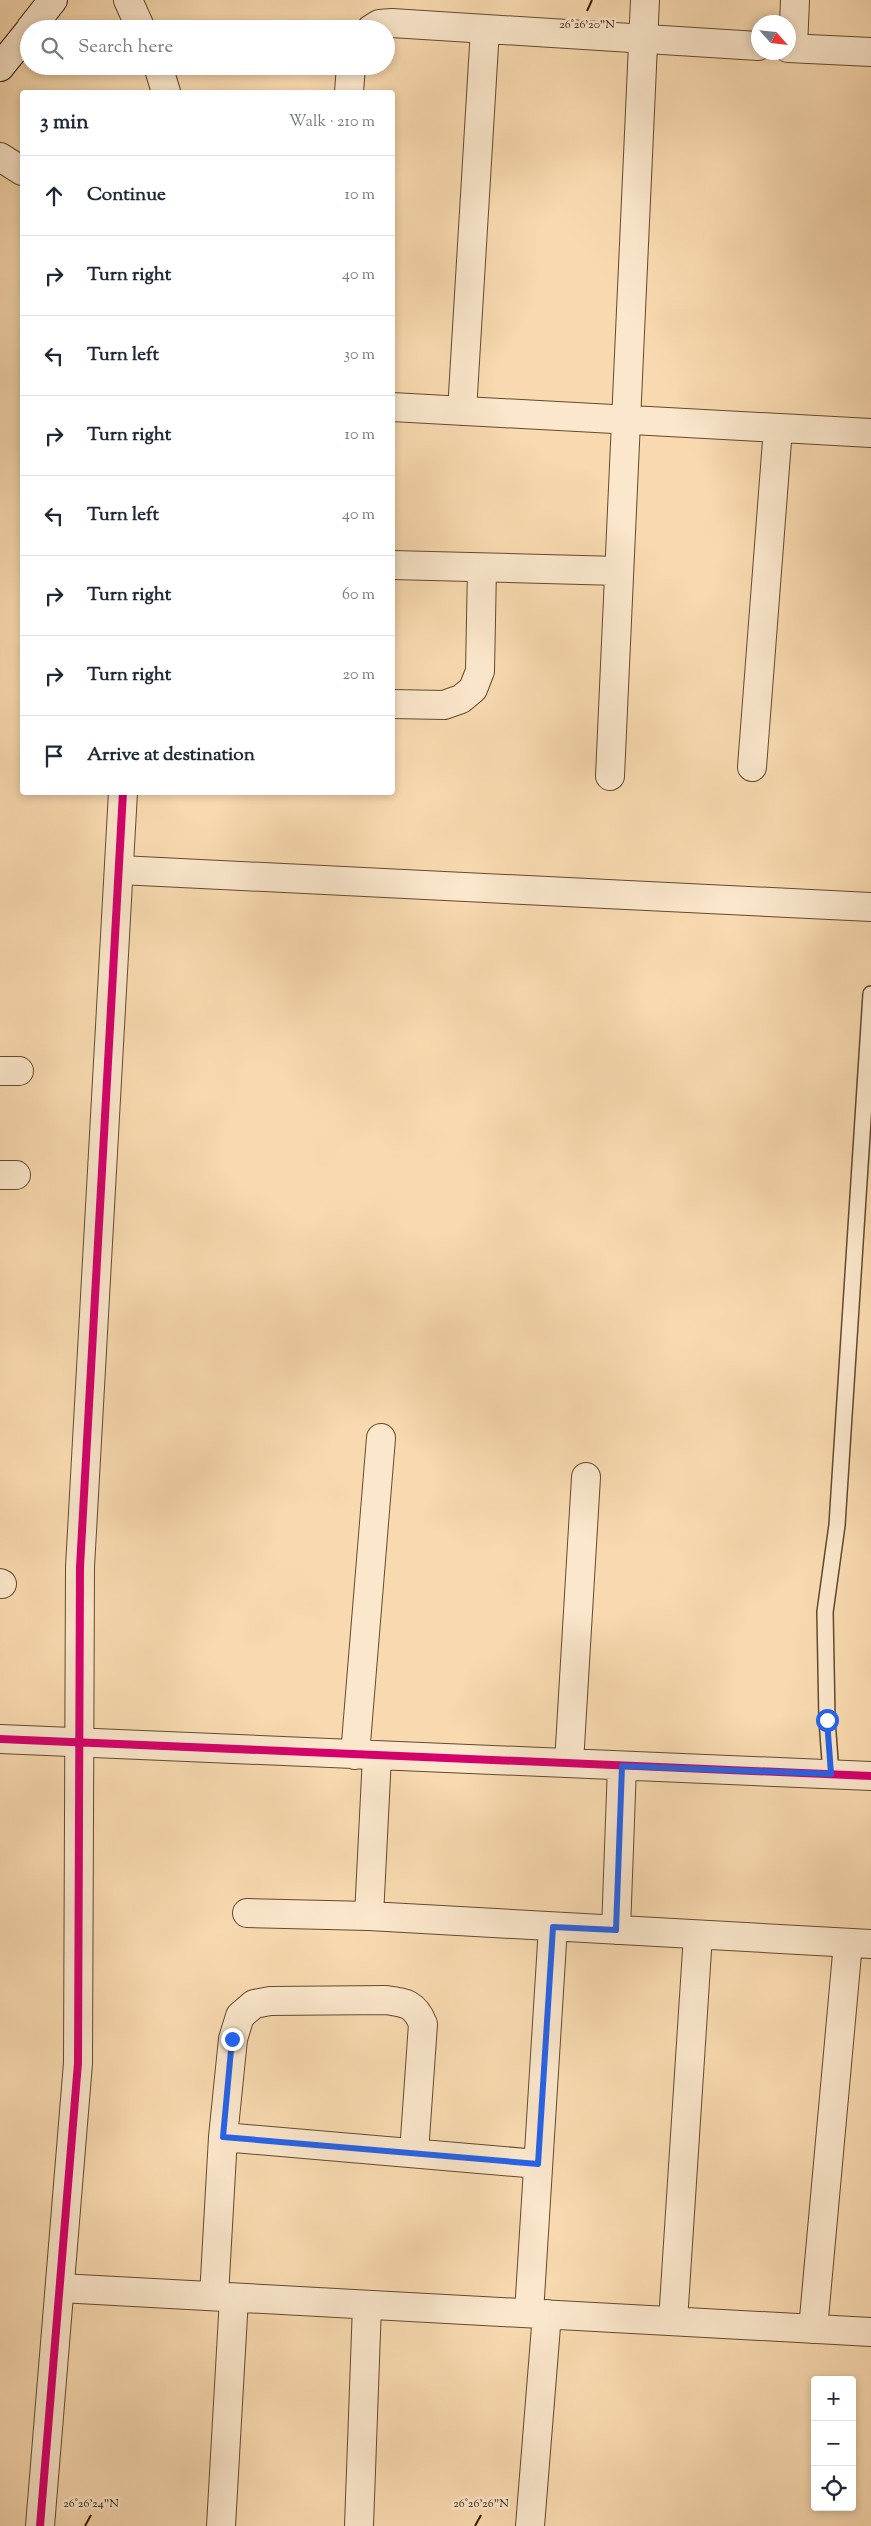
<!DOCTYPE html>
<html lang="en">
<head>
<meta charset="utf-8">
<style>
  :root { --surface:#fff; --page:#f6f6f7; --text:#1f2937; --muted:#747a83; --line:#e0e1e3 }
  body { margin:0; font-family:"Sorts Mill Goudy",serif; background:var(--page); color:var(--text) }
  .controls { position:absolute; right:15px; bottom:15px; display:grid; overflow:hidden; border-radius:5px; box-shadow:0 2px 8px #0003 }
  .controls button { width:45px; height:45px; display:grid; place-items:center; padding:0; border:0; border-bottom:1px solid var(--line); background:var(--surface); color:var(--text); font:25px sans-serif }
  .compass { position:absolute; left:751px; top:15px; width:45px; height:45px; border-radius:50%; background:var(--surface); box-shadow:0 2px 8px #0003; rotate:117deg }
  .stop { position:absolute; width:15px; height:15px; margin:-11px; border:4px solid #2563eb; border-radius:50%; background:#fff }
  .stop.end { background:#2563eb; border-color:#fff; box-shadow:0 1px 5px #0008 }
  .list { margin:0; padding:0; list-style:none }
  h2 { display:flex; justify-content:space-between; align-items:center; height:65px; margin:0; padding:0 20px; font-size:21px }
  h2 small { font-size:16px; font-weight:400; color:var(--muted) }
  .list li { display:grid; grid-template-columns:32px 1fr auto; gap:15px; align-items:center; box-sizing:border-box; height:80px; padding:0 20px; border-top:1px solid var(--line) }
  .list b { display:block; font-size:19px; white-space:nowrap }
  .list em { font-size:16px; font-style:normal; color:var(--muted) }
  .icon { flex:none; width:28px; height:28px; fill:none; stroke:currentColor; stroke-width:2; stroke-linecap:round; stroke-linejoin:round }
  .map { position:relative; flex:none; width:871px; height:2526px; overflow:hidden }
  .search { position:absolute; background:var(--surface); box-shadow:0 2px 8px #0003; left:20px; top:20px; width:375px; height:55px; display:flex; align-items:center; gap:12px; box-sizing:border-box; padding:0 18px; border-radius:28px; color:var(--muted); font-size:19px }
  .panel { position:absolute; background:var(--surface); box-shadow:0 2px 8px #0003; left:20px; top:90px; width:375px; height:705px; border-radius:5px }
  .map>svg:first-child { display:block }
</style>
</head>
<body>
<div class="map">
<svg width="871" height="2526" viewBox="0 0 871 2526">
  <rect width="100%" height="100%" fill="#f9dab0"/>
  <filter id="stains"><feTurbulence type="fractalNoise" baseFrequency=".004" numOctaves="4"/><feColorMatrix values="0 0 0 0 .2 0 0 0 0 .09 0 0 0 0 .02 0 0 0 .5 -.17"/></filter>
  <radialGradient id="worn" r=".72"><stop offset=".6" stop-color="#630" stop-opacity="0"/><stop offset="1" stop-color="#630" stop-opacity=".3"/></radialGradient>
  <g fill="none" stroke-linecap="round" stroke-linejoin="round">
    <defs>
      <path id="service" d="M 831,1774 L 827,1720 L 825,1612 L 837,1525 L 871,994"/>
      <path id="minor" d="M 371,29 L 379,24 L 392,23 L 758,46
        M 788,48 L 871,52
        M 793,48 L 795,0
        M 349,92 L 351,66
        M 392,407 L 871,433
        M 462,411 L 485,29
        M 392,565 L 619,571
        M 392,704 L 444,705 L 461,699 L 473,689 L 480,671 L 482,568
        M 752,767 L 778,428
        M 610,776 L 645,0
        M 120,870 L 871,907
        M 0,1071 L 19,1071
        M 0,1175 L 16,1175
        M 0,1583 L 2,1584
        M 0,1739 L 871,1776
        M 355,1755 L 381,1438
        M 377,1756 L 369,1916 L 871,1944
        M 569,1763 L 586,1477
        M 247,1913 L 369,1916
        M 616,1930 L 622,1766
        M 223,2137 L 538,2164
        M 60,2288 L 871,2332
        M 214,2296 L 223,2137 L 233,2039 L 240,2016 L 254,2004 L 270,2001 L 386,2000 C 407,2003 415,2004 423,2024 L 414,2153
        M 529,2313 L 553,1927
        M 673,2321 L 698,1935
        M 813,2329 L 848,1943
        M 221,2526 L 234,2298
        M 359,2526 L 367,2305
        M 530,2526 L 547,2314"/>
      <path id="tertiary" d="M 128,0 L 141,29
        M 158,66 L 166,92
        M 0,157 L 22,171
        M 40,2526 L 78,2063 L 80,1567 L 123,792"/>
      <path id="secondary" d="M 30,29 L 53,0
        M 0,67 L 29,31"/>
    </defs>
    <use href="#service" stroke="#634a2c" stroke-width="18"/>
    <use href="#minor" stroke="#634a2c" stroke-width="30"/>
    <use href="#tertiary" stroke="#634a2c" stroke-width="30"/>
    <use href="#secondary" stroke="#311a00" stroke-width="30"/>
    <use href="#service" stroke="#fbe7cc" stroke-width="15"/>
    <use href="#minor" stroke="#fbe7cc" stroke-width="28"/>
    <use href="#tertiary" stroke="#fbe7cc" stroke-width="28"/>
    <use href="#secondary" stroke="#fbe7cc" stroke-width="28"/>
    <defs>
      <path id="cycleway" d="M 0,1739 L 871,1776
        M 40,2526 L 78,2063 L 80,1567 L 123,792"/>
    </defs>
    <use href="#cycleway" stroke="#fbe7cc" stroke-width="11"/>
    <use href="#cycleway" stroke="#d6006c" stroke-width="8"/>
  </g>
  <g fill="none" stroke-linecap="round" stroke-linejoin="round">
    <path stroke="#2563eb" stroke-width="6" d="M 232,2039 L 223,2137 L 538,2164 L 553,1927 L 616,1930 L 622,1766 L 831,1774 L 827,1720"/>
  </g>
  <path fill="none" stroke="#311a00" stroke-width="2" d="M 587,11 L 592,0M 85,2526 L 91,2515M 475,2526 L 481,2515"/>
  <g font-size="12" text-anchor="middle" fill="#311a00" stroke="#fbe7cc" stroke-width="5" stroke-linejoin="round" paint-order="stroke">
    <text x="587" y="28">26°26'20"N</text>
    <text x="91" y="2507">26°26'24"N</text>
    <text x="481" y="2507">26°26'26"N</text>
  </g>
  <rect width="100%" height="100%" filter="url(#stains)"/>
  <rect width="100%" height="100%" fill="url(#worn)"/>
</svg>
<div class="controls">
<button>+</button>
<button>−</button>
<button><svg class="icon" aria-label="locate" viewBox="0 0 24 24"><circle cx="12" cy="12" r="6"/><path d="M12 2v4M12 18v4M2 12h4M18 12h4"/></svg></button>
</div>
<svg class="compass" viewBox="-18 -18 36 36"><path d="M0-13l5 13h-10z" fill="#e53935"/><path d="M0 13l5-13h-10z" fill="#747a83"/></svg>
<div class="stop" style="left:827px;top:1720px"></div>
<div class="stop end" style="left:232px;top:2039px"></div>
<div class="search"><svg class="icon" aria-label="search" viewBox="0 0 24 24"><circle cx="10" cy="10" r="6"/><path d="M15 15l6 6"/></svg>Search here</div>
<section class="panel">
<h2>3 min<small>Walk · 210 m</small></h2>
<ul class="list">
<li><svg class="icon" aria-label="ahead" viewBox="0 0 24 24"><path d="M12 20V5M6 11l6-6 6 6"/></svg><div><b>Continue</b></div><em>10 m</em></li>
<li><svg class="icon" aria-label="right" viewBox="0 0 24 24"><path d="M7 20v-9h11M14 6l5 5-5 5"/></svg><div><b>Turn right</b></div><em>40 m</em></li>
<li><svg class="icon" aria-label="left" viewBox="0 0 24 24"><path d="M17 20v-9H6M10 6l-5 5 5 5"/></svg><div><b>Turn left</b></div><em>30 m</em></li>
<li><svg class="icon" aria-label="right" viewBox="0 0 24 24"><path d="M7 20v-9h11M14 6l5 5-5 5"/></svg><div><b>Turn right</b></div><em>10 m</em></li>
<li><svg class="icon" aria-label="left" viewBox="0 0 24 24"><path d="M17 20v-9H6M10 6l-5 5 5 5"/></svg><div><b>Turn left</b></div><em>40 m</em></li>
<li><svg class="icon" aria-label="right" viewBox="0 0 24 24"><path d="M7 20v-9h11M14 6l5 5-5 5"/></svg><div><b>Turn right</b></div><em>60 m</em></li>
<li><svg class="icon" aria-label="right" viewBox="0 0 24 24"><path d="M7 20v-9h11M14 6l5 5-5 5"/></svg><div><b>Turn right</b></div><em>20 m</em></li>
<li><svg class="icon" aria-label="arrive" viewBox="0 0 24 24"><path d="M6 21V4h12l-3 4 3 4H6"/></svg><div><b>Arrive at destination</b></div></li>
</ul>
</section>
</div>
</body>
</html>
